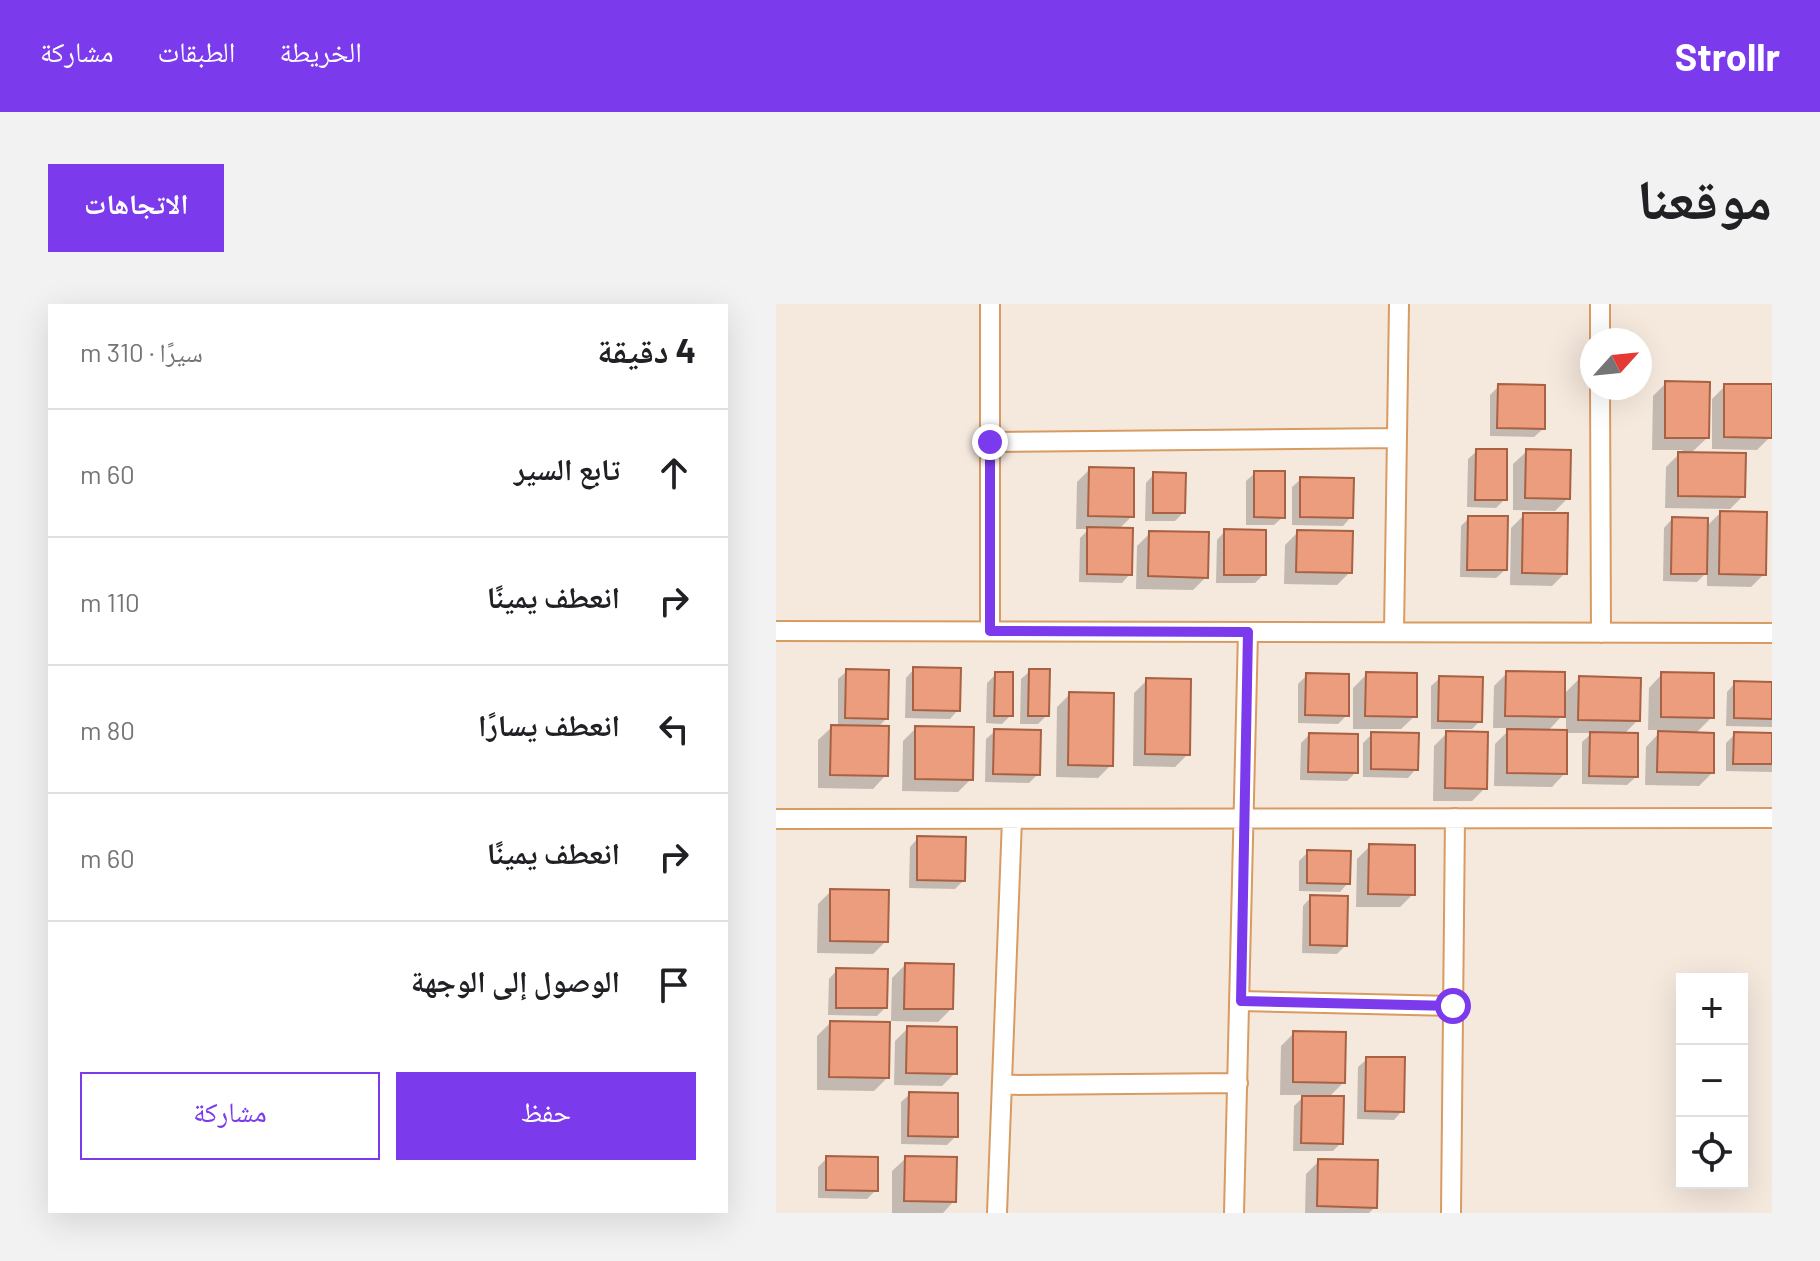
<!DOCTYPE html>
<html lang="ar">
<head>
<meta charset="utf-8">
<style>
  :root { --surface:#fff; --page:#f2f2f2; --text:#202124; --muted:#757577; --line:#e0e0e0; --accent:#7c3aed }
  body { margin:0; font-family:Barlow,"Noto Naskh Arabic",sans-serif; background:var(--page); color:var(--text); direction:rtl }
  .controls { position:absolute; right:24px; bottom:24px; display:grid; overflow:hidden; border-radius:0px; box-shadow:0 8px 32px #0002 }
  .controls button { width:72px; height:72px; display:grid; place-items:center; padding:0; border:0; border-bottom:2px solid var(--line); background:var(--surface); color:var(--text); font:40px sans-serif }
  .compass { position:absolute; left:804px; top:24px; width:72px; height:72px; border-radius:50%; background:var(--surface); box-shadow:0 8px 32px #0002; rotate:63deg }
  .stop { position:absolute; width:24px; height:24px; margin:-18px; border:6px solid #7c3aed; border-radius:50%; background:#fff }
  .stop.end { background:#7c3aed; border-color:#fff; box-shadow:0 2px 8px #0008 }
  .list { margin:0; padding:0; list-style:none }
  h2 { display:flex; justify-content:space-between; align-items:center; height:104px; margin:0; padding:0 32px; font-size:34px }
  h2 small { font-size:26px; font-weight:400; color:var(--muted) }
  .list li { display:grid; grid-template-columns:52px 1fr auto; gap:24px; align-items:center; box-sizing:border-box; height:128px; padding:0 32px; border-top:2px solid var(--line) }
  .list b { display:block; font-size:30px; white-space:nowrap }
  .list em { font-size:26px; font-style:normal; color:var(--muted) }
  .actions { display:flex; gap:16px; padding:24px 32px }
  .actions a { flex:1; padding:18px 0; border:2px solid var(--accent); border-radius:0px; text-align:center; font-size:28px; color:var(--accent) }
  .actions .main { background:var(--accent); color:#fff }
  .icon { flex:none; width:44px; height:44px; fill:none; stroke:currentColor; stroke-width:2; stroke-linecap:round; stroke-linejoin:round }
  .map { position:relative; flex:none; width:996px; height:909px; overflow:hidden; direction:ltr; border-radius:0px }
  header { display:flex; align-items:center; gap:48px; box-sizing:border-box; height:112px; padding:0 40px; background:var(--accent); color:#fff }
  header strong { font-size:38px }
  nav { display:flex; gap:44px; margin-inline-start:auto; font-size:28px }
  .intro { display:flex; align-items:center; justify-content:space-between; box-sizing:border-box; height:192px; padding:0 48px }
  h1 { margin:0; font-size:56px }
  .button { padding:20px 36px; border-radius:0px; background:var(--accent); color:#fff; font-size:28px; font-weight:700 }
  main { display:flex; gap:48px; padding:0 48px }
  aside { flex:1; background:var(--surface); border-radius:0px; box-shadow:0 8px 32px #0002 }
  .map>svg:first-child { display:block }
</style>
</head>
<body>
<header>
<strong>Strollr</strong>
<nav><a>الخريطة</a><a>الطبقات</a><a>مشاركة</a></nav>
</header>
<div class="intro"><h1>موقعنا</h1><a class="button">الاتجاهات</a></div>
<main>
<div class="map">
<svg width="996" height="909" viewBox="0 0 996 909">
  <rect width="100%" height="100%" fill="#f5e8dd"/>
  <path fill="#0003" fill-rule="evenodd" d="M 890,79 L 931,134 L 914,150 L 967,192 L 954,205 L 889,204 L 890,163 L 907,146 L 876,146 L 877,92 Z
    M 723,82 L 767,125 L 758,133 L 714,132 L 714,91 Z
    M 949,82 L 994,133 L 981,146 L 936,145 L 936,95 Z
    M 701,147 L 729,195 L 720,204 L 691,203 L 692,155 Z
    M 751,147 L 792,194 L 779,207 L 737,206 L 737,160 Z
    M 314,165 L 356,212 L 342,226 L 354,270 L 346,279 L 303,278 L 304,234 L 313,225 L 300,225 L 301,178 Z
    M 479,169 L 507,213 L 498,221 L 470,221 L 470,177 Z
    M 378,170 L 407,209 L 399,217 L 369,217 L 370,179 Z
    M 525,175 L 575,213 L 567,222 L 516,221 L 516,183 Z
    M 944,209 L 988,270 L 975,283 L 931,282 L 931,268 L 921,278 L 887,277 L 888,224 L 896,215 L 930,223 Z
    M 748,211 L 789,269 L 776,282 L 734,281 L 735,224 Z
    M 693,214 L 729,266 L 720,274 L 684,273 L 685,222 Z
    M 449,227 L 488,270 L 479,279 L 440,279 L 441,236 Z
    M 522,228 L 574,268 L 561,281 L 508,280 L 509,241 Z
    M 374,229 L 430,273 L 417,286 L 360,285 L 361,242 Z
    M 138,365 L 182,406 L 174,415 L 129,414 L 130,374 Z
    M 71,367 L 110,415 L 101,424 L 110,471 L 97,485 L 42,484 L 42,436 L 56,423 L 62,423 L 62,375 Z
    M 254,367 L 271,411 L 262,420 L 244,420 L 245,375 Z
    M 731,369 L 787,391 L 804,374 L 862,416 L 848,430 L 860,473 L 851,481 L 806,480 L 806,438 L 816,429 L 789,429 L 789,469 L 776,483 L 718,482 L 719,440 L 735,424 L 717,424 L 718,382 ZM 790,408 L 790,428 L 771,428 L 784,414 Z
    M 220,370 L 235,411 L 226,420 L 210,419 L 211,379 Z
    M 591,370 L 639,412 L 625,425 L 577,425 L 577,384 Z
    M 886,370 L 936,413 L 919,430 L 936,469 L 923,482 L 869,481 L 870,443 L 886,426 L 872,426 L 873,384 Z
    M 531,371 L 571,411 L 562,420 L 522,419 L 522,380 Z
    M 664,374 L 704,417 L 696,425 L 655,425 L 655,382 Z
    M 371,376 L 412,450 L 399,463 L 357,462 L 358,389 Z
    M 959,379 L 996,380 L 996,423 L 950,422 L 951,388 Z
    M 294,390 L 335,461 L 322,474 L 280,473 L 281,403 Z
    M 140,424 L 195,475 L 182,488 L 126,487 L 127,437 Z
    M 219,427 L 262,470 L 253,479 L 209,478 L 210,435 Z
    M 673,427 L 709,484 L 696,497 L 657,497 L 658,442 Z
    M 596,430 L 640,465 L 632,474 L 587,473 L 587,439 Z
    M 959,430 L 996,431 L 996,468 L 950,467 L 950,439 Z
    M 533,431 L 580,468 L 571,477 L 524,476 L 525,439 Z
    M 142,534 L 187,577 L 179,585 L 133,584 L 134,543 Z
    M 594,542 L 637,590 L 624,603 L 580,603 L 581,555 Z
    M 532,548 L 572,579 L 564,588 L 523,587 L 523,557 Z
    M 55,587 L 110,637 L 97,650 L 41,649 L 42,600 Z
    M 535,593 L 569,642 L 561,650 L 526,649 L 527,602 Z
    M 129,661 L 175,705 L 162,718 L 115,717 L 116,674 Z
    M 61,666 L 109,704 L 101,712 L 52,711 L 53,675 Z
    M 54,719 L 111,774 L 98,787 L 41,786 L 41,732 Z
    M 132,724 L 179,769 L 166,782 L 118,781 L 119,737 Z
    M 518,729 L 567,779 L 552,794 L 565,839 L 557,847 L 517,847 L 518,802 L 529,791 L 504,791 L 505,742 Z
    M 591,755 L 626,807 L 618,816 L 581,815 L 582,763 Z
    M 134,790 L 180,832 L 171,841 L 125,840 L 125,798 Z
    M 51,854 L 100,886 L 91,895 L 42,894 L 42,863 Z
    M 130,854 L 178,897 L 167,909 L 116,909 L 116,867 Z
    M 543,857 L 599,903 L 593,909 L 529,909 L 530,870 Z"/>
  <path fill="#eb9d7d" stroke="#a96143" stroke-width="2" d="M 889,77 L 934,78 L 933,134 L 889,134 Z
    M 722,80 L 769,81 L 769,125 L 721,124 Z
    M 948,80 L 996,80 L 996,134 L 948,133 Z
    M 700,145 L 731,145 L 731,196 L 699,196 Z
    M 750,145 L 795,146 L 794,195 L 749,194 Z
    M 902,148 L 970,149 L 969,193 L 902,192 Z
    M 313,163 L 358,164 L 358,213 L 312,212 Z
    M 478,167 L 509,167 L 509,214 L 478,213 Z
    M 377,168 L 410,169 L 409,209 L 377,209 Z
    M 524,173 L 578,174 L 577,214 L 524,213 Z
    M 944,207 L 991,208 L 990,271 L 943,270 Z
    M 747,209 L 792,209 L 791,270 L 746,269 Z
    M 692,212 L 732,212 L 731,266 L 691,266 Z
    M 896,213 L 932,214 L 931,270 L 895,270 Z
    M 311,223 L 357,224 L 356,271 L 311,270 Z
    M 448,225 L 490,226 L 490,271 L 448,271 Z
    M 521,226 L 577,227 L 576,269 L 520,268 Z
    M 373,227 L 433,228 L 432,274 L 372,272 Z
    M 137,363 L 185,364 L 184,407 L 137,406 Z
    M 70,365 L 113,366 L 112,415 L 69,414 Z
    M 253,365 L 274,365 L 273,412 L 252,412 Z
    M 730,367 L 789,368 L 789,413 L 729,412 Z
    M 219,368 L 237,368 L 237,412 L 218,412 Z
    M 590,368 L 641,369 L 641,413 L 589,412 Z
    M 885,368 L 938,369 L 938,414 L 885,413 Z
    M 530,369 L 573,370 L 573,412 L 529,411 Z
    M 663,372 L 707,373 L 706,418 L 662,417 Z
    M 803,372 L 865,374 L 864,417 L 802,416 Z
    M 370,374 L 415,375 L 414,451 L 369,450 Z
    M 958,377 L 996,378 L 996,415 L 958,414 Z
    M 293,388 L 338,389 L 337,462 L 292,461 Z
    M 55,421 L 113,422 L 112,472 L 54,471 Z
    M 139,422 L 198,423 L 197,476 L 139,475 Z
    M 218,425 L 265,426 L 264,471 L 217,470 Z
    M 731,425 L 791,426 L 791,470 L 731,469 Z
    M 670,427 L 712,428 L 711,485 L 669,484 Z
    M 882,427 L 938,429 L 938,469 L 881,468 Z
    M 595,428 L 643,429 L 642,466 L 595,465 Z
    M 814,428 L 862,429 L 862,473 L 813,472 Z
    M 958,428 L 996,429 L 996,460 L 957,460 Z
    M 533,429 L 582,430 L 582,469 L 532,468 Z
    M 141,532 L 190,533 L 189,577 L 141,576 Z
    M 593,540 L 639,541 L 639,591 L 592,590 Z
    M 531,546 L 575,547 L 574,580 L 531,579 Z
    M 54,585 L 113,586 L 112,638 L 54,637 Z
    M 534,591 L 572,592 L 571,642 L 534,641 Z
    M 129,659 L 178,660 L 177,705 L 128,705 Z
    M 60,664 L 112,665 L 111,704 L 60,704 Z
    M 54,717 L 114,718 L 113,774 L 53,773 Z
    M 131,722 L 181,723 L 181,770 L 130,769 Z
    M 517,727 L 570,728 L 569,779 L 517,778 Z
    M 590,753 L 629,753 L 628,808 L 589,807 Z
    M 133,788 L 182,789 L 182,833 L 132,832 Z
    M 526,792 L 568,792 L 567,840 L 525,839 Z
    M 50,852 L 102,853 L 102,887 L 50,886 Z
    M 129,852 L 181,853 L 180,898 L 128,897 Z
    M 542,855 L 602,856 L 601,904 L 541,902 Z"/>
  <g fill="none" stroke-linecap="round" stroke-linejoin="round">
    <defs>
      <path id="street" d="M 214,0 L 214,327
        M 824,0 L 824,36
        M 824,84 L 825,329
        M 214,138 L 621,134
        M 0,327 L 996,329
        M 618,328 L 623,0
        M 0,515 L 996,514
        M 465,697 L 677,702
        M 226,781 L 462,779
        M 221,909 L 236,515
        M 458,909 L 472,328
        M 675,909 L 679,514"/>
    </defs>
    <use href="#street" stroke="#d89b62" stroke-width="22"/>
    <use href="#street" stroke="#fff" stroke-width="18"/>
  </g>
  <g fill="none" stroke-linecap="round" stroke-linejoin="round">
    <path stroke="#7c3aed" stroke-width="10" d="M 214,138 L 214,327 L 472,328 L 465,697 L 677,702"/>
  </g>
</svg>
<div class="controls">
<button>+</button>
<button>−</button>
<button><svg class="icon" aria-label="locate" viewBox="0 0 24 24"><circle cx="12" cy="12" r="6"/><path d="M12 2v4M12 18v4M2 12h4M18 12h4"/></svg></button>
</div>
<svg class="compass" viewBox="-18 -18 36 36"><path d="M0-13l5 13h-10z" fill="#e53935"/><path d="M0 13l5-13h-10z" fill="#757577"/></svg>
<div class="stop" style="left:677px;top:702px"></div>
<div class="stop end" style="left:214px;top:138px"></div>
</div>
<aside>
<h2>4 دقيقة<small>سيرًا · 310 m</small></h2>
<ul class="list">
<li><svg class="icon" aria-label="ahead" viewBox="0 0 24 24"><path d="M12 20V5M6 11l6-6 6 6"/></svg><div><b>تابع السير</b></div><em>60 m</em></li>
<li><svg class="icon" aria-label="right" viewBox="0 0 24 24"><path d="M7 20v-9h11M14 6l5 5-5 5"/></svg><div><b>انعطف يمينًا</b></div><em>110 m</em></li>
<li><svg class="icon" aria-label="left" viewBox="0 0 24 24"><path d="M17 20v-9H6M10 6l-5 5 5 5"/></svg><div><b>انعطف يسارًا</b></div><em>80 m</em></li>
<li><svg class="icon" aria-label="right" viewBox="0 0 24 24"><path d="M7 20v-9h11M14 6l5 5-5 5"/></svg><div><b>انعطف يمينًا</b></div><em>60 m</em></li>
<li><svg class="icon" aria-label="arrive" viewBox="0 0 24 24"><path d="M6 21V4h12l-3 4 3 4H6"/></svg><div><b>الوصول إلى الوجهة</b></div></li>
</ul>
<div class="actions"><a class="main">حفظ</a><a>مشاركة</a></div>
</aside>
</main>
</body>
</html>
